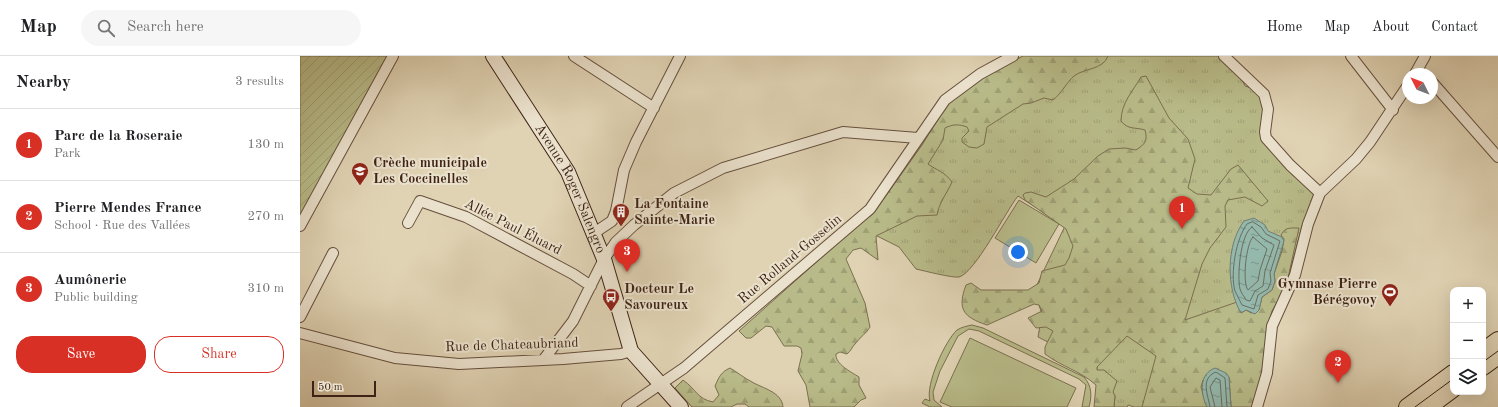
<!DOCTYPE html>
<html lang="en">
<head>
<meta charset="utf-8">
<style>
  :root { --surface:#fff; --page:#f6f6f6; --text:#202124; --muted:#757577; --line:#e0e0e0; --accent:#d93025 }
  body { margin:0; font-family:"Old Standard TT",serif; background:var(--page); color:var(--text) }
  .controls { position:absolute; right:12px; bottom:12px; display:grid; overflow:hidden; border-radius:8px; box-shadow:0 4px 16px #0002 }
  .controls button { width:36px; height:36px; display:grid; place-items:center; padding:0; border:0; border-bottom:1px solid var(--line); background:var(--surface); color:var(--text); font:20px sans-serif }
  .compass { position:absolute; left:1102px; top:12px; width:36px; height:36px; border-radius:50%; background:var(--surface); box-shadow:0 4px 16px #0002; rotate:312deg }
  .scale { position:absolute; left:12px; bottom:10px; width:64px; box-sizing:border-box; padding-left:4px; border:2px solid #3e2315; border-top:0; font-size:11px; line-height:14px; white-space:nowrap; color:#3e2315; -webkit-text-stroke:3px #ebe2ce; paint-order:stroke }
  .you { position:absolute; left:718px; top:196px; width:14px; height:14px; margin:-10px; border:3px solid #fff; border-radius:50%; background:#1a73e8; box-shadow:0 0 0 6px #1a73e833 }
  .badge { display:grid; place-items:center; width:26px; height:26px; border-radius:50%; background:var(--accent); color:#fff; font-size:13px; font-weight:700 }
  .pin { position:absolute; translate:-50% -33px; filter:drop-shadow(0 1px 2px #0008) }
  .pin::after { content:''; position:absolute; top:21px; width:14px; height:12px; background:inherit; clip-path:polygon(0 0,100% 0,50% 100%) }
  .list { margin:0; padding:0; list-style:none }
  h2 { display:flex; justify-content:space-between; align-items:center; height:52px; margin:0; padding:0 16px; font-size:17px }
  h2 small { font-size:13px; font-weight:400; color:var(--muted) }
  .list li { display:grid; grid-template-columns:26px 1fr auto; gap:12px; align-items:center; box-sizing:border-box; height:72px; padding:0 16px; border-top:1px solid var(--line) }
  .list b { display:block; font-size:15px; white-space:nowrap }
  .list p { margin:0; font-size:13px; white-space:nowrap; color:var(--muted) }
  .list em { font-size:13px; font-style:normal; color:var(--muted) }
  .actions { display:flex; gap:8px; padding:12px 16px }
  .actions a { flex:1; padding:9px 0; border:1px solid var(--accent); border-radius:16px; text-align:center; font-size:14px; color:var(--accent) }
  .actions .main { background:var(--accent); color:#fff }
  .icon { flex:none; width:22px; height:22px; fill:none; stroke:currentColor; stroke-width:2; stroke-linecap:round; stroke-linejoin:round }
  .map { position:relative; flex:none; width:1198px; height:351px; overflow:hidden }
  header { display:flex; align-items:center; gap:24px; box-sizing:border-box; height:56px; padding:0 20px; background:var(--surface); border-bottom:1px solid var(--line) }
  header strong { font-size:19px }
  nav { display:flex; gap:22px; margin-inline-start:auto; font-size:14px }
  .search { width:280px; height:36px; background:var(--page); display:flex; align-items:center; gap:10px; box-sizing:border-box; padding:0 14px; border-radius:22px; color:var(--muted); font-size:15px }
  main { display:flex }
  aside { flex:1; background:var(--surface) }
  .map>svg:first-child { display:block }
</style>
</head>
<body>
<header>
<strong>Map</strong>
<div class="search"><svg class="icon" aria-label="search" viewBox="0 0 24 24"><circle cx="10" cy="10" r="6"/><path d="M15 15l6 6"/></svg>Search here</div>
<nav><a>Home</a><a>Map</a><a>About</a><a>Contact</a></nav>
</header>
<main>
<aside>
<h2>Nearby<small>3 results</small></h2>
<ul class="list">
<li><span class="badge">1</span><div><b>Parc de la Roseraie</b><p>Park</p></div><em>130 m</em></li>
<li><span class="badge">2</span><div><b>Pierre Mendes France</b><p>School · Rue des Vallées</p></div><em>270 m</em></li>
<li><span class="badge">3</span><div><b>Aumônerie</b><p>Public building</p></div><em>310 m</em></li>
</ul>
<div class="actions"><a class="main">Save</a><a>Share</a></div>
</aside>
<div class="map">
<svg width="1198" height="351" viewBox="0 0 1198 351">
  <defs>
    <pattern id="grass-tufts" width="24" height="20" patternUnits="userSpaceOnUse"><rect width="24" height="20" fill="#b8bb89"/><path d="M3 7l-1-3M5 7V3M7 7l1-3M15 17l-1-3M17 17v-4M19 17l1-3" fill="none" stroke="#9fa075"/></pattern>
    <pattern id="forest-firs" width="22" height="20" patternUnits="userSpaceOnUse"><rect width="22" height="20" fill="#b8bb89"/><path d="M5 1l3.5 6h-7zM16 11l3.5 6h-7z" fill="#9fa075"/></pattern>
    <pattern id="garden-furrows" width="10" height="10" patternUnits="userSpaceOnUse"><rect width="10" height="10" fill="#b8bb89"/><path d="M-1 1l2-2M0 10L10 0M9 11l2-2" fill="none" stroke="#9fa075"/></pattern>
    <pattern id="water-ripples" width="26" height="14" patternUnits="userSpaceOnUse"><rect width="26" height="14" fill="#94b8ac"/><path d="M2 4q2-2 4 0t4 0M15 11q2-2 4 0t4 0" fill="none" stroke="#7a958b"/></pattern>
  </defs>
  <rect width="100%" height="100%" fill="#e0d3b4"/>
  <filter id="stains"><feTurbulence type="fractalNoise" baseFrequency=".005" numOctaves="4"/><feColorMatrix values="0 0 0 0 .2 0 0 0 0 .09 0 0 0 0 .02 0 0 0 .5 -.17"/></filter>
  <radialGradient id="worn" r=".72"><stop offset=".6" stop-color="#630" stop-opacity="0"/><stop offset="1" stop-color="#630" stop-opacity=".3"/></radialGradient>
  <path fill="url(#grass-tufts)" stroke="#7b6f4f" d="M 723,0 L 919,0 L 939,17 L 945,30 L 954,33 L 965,47 L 961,78 L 1016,138 L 1002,170 L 986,231 L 972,255 L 953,351 L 834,351 L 828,349 L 827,351 L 814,351 L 815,340 L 797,315 L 797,311 L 738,281 L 742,258 L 734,235 L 765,170 L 718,140 C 706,155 675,217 659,221 C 652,222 625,215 616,213 L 599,191 L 557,170 L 574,158 L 622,89 L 648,47 Z"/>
  <path fill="url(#forest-firs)" stroke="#7b6f4f" d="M 723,0 L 808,0 C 803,14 784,12 774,20 C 767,26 761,38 753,44 L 744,42 L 731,47 L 723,48 L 687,71 L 684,88 L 677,92 L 669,91 L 662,86 L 662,82 L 669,75 L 667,71 C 659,68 653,68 645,72 L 643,84 L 628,108 C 636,114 645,116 652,126 C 647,137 639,147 637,159 L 617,160 L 576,180 L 578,204 L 561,192 L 553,194 L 546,203 L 565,247 L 570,271 C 566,278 560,281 555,288 C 552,291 551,295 547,298 L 540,296 L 536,298 C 535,308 551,316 559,321 L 559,329 L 566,342 L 561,344 L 554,351 L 510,351 L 506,329 L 498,315 L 502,298 L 501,292 L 497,290 L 484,290 L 472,271 L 466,270 L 451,282 L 446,282 L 439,275 L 557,170 L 573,158 L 622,89 L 648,47 L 685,20 Z
    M 846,20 L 869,62 L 888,83 L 895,103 L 888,132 L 897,138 L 911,139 L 931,113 L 938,109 L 968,145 L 962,150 L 945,141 L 928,144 L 925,150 L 926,171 L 910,192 L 902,208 L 885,264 L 937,246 L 941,257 L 946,254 L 951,257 L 959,254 L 962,241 L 972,234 L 975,225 L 974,218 L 982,195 L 984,183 L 981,179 C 985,171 990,172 999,172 L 986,231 L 972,255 L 969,265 L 963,316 L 953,351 L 931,351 L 929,321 L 903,324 L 901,331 L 907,351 L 842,351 L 856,300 L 827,280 L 797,311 L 797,314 L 804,314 L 817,325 L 813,336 L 815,340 L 814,351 L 794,351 L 796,329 C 779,314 762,311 745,298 L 745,291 L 753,275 L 746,271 L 736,272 L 728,262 L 742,255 L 739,249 L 734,248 L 687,269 C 663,261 657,253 666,229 L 671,227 L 681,234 L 728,234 L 739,227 L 742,215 L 765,209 L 769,202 L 773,190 L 766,173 L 725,144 L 723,139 L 725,137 L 731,136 L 746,141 L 774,123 L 798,100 L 809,93 L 825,92 L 836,94 C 845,88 848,85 845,74 C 835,71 828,74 821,65 C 821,47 833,35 841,21 Z
    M 430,312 C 437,316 444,322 452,326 C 462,332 482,336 483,351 L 449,351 L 445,348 L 437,348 L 431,351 L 392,351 L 375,332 L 383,324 C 396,333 397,343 413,346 L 419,339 L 415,330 C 419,321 421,316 430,312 Z"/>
  <path fill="url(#garden-furrows)" stroke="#7b6f4f" d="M 0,0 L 88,0 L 0,162 Z"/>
  <path fill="#b8bb89" stroke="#7b6f4f" d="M 719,144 L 759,168 L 736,207 L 695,182 Z
    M 672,269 L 683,272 L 784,321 C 792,330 792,340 789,351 L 782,351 L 786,329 L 779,323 L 679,275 L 669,273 L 658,280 L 640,315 L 633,336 L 634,344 L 642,351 L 630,351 L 622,347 L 625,343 L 630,345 C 625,329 645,285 657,274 C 662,271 667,270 672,269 Z
    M 670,282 L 776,332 L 767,351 L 652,351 L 640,346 Z"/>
  <path fill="url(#water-ripples)" stroke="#727c70" d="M 954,162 L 965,169 L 968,175 L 982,181 L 984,185 L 974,218 L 975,225 L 972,234 L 962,241 L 959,254 L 955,258 L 946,254 L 941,257 C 926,232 926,189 944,165 Z
    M 915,312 L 926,317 L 929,321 L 931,351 L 907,351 C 900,337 899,318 915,312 Z"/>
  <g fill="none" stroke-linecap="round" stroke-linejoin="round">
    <path stroke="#696e60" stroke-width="1" d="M 953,166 L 961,171 L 966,178 L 980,185 L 970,217 L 971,225 L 968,233 L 958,239 L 954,253 L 942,249 C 940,244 937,240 935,235 C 930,218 936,182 947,168 Z
      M 952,171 L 962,182 L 974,189 L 965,215 L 963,230 L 955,235 L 950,245 L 946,244 C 944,240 941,237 940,233 C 937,221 940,178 952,171 Z
      M 953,181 L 967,193 L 960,214 L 958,225 L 948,234 C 942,227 946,187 953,181 Z
      M 910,351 C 908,339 900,322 916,316 L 925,322 L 927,351
      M 915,351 L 910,331 L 916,322 L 920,324 L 922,351"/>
    <defs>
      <path id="street" d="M 274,0 L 354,52
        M 924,0 L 964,38 L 968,53 L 965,76 L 966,82 L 990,109 L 1020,137
        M 1051,0 L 1093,54
        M 1115,18 L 1125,0
        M 1132,26 L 1198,101
        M 108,167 L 120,145 L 166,161 L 273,218 L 291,230
        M 0,170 L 93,0
        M 294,177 L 312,165 L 316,155 L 324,114 L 336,86 L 380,0
        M 0,261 L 33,197
        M 0,277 L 95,302 L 159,308 L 263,303 L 321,298 L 331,295
        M 244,303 L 273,265 L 304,203 L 316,186 L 334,169 L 374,137 L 423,112 L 543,76 L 618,82
        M 327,351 L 384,312 L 570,153 L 645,44 L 680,18 L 713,0
        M 957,351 L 967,317 L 972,270 L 995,219 L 1008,168 L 1020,137 L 1056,103 L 1070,86 L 1108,29"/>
      <g id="secondary">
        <path id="s1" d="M 193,0 L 268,116 L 304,203 L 331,295 L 381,351"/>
      </g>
      <path id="primary" d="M 1183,295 L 1198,284
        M 1183,311 L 1198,300
        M 1107,351 L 1153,317
        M 1129,351 L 1153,333"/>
    </defs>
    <use href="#street" stroke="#664f3d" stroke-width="12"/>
    <use href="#secondary" stroke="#3e2315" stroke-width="16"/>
    <use href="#primary" stroke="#3e2315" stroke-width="18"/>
    <use href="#street" stroke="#ebe2ce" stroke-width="10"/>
    <use href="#secondary" stroke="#ebe2ce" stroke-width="14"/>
    <use href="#primary" stroke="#e0d3b4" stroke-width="16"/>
    <path stroke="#3e2315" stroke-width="1" d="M 1183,306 L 1198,295
      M 1115,351 L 1153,323"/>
  </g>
  <defs>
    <symbol id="school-pin" viewBox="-11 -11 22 30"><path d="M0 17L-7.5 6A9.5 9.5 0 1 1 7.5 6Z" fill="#8f2418" stroke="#ebe2ce"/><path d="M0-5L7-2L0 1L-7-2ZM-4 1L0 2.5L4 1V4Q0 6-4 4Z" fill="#fff"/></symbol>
    <symbol id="building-pin" viewBox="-11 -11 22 30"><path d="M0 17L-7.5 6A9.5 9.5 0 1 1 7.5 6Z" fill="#8f2418" stroke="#ebe2ce"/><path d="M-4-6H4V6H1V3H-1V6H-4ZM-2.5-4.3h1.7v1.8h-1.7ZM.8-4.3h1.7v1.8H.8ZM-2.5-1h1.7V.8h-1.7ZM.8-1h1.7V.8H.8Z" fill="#fff"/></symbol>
    <symbol id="stadium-pin" viewBox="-11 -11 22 30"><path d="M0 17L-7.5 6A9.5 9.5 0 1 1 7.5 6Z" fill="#8f2418" stroke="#ebe2ce"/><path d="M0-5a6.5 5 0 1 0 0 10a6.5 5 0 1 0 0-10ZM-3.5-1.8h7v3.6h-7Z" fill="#fff"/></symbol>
    <symbol id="bus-pin" viewBox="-11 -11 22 30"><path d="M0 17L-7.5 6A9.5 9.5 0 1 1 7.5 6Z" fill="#8f2418" stroke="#ebe2ce"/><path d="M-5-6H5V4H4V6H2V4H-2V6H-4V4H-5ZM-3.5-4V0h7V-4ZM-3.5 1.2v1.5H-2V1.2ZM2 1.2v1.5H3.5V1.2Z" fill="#fff"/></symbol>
  </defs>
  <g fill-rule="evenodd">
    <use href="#school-pin" x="50" y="105" width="20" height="27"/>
    <use href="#building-pin" x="311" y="146" width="20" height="27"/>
    <use href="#stadium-pin" x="1080" y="226" width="20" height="27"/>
    <use href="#bus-pin" x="301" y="231" width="20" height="27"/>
  </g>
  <g text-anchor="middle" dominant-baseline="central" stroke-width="4" stroke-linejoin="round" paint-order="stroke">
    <g font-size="14" font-weight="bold" fill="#3e2315" stroke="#ebe2ce" text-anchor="start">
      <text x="73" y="107">Crèche municipale<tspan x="73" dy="16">Les Coccinelles</tspan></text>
      <text x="334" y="148">La Fontaine<tspan x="334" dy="16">Sainte-Marie</tspan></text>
      <text x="1077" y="228" text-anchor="end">Gymnase Pierre<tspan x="1077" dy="16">Bérégovoy</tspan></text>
      <text x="324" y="233">Docteur Le<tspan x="324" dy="16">Savoureux</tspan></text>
    </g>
    <g font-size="14" fill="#3e2315" stroke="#ebe2ce">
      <text stroke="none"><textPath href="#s1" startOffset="154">Avenue Roger Salengro</textPath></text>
      <text transform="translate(213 171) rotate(27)">Allée Paul Éluard</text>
      <text transform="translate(490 203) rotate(-40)">Rue Rolland-Gosselin</text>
      <text transform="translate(212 289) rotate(-2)">Rue de Chateaubriand</text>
    </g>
  </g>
  <rect width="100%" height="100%" filter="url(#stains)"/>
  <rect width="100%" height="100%" fill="url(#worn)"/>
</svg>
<div class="controls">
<button>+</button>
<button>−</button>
<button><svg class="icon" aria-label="layers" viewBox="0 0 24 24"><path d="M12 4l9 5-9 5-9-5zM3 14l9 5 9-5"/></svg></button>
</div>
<svg class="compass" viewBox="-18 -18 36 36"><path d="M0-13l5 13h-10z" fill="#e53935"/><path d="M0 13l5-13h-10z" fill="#757577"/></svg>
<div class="scale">50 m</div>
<div class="you"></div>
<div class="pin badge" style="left:882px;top:173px">1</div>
<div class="pin badge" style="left:1038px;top:327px">2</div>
<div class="pin badge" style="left:327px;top:216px">3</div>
</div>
</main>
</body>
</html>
